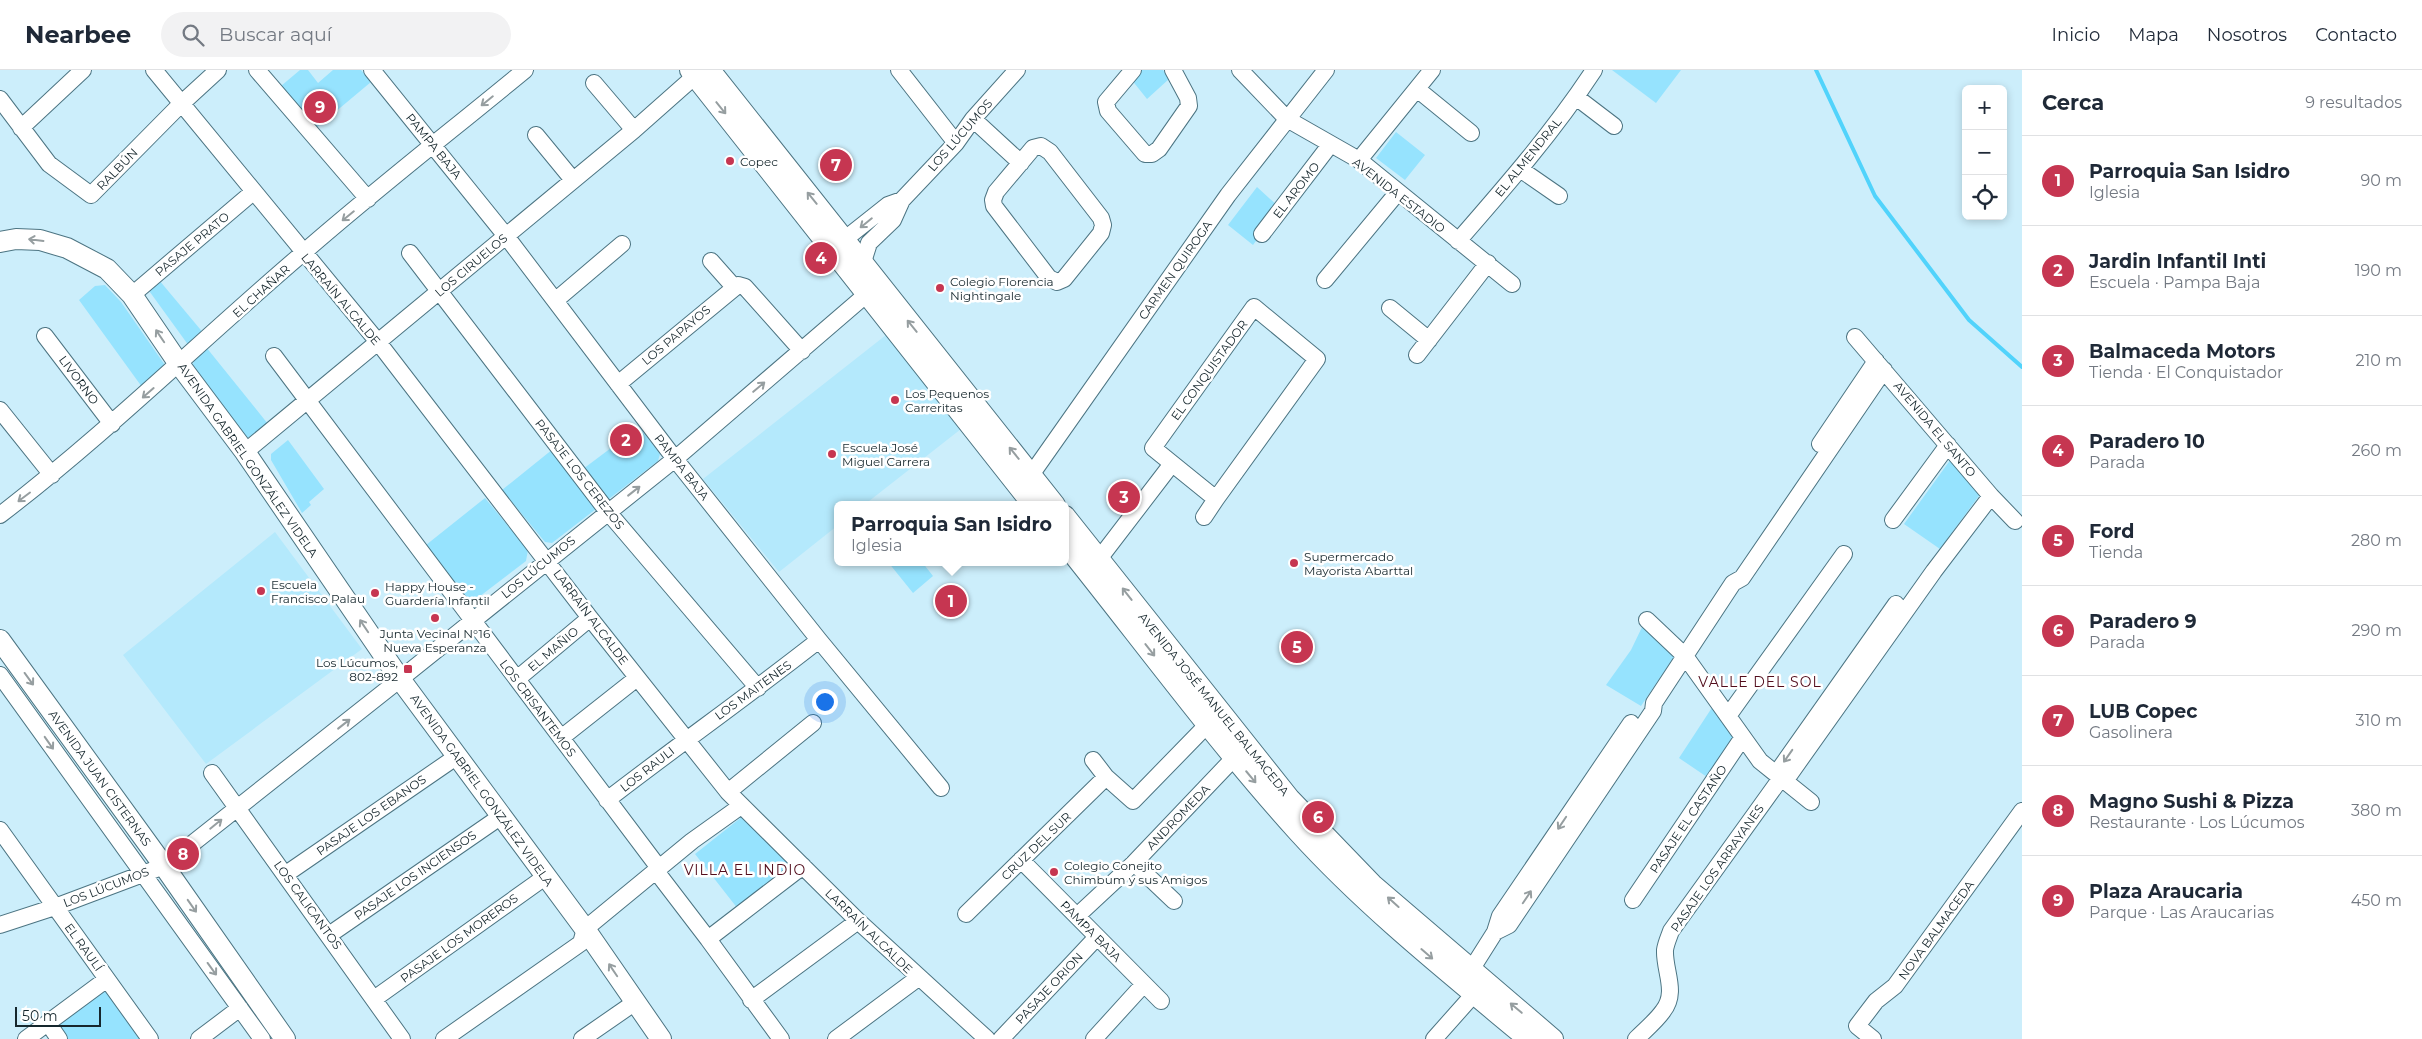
<!DOCTYPE html>
<html lang="es">
<head>
<meta charset="utf-8">
<style>
  :root { --surface:#fff; --page:#f2f2f3; --text:#1f2937; --muted:#747a83; --line:#e0e1e3; --accent:#c63651 }
  body { margin:0; font-family:Montserrat,sans-serif; background:var(--page); color:var(--text) }
  .controls { position:absolute; right:15px; top:15px; display:grid; overflow:hidden; border-radius:8px; box-shadow:0 2px 8px #0003 }
  .controls button { width:45px; height:45px; display:grid; place-items:center; padding:0; border:0; border-bottom:1px solid var(--line); background:var(--surface); color:var(--text); font:25px sans-serif }
  .scale { position:absolute; left:15px; bottom:12px; width:86px; box-sizing:border-box; padding-left:5px; border:2px solid #16272d; border-top:0; font-size:14px; line-height:18px; white-space:nowrap; color:#16272d; -webkit-text-stroke:4px #fff; paint-order:stroke }
  .you { position:absolute; left:824px; top:631px; width:18px; height:18px; margin:-12px; border:4px solid #fff; border-radius:50%; background:#1a73e8; box-shadow:0 0 0 8px #1a73e833 }
  .badge { display:grid; place-items:center; width:32px; height:32px; border-radius:50%; background:var(--accent); color:#fff; font-size:16px; font-weight:700 }
  .pin { position:absolute; translate:-50% -50%; border:2px solid #fff; box-shadow:0 1px 5px #0006 }
  .popup { position:absolute; left:834px; top:431px; width:235px; height:65px; box-sizing:border-box; display:grid; place-content:center; border-radius:8px; background:var(--surface); filter:drop-shadow(0 1px 4px #0005); font-size:16px; white-space:nowrap; color:var(--muted) }
  .popup b { font-size:19px; color:var(--text) }
  .popup::after { content:''; position:absolute; left:50%; top:100%; margin-left:-10px; border:10px solid transparent; border-top-color:var(--surface) }
  .list { margin:0; padding:0; list-style:none }
  h2 { display:flex; justify-content:space-between; align-items:center; height:65px; margin:0; padding:0 20px; font-size:21px }
  h2 small { font-size:16px; font-weight:400; color:var(--muted) }
  .list li { display:grid; grid-template-columns:32px 1fr auto; gap:15px; align-items:center; box-sizing:border-box; height:90px; padding:0 20px; border-top:1px solid var(--line) }
  .list b { display:block; font-size:19px; white-space:nowrap }
  .list p { margin:0; font-size:16px; white-space:nowrap; color:var(--muted) }
  .list em { font-size:16px; font-style:normal; color:var(--muted) }
  .icon { flex:none; width:28px; height:28px; fill:none; stroke:currentColor; stroke-width:2; stroke-linecap:round; stroke-linejoin:round }
  .map { position:relative; flex:none; width:2022px; height:969px; overflow:hidden }
  header { display:flex; align-items:center; gap:30px; box-sizing:border-box; height:70px; padding:0 25px; background:var(--surface); border-bottom:1px solid var(--line) }
  header strong { font-size:24px }
  nav { display:flex; gap:28px; margin-inline-start:auto; font-size:18px }
  .search { width:350px; height:45px; background:var(--page); display:flex; align-items:center; gap:12px; box-sizing:border-box; padding:0 18px; border-radius:28px; color:var(--muted); font-size:19px }
  main { display:flex }
  aside { flex:1; background:var(--surface) }
  .map>svg:first-child { display:block }
</style>
</head>
<body>
<header>
<strong>Nearbee</strong>
<div class="search"><svg class="icon" aria-label="search" viewBox="0 0 24 24"><circle cx="10" cy="10" r="6"/><path d="M15 15l6 6"/></svg>Buscar aquí</div>
<nav><a>Inicio</a><a>Mapa</a><a>Nosotros</a><a>Contacto</a></nav>
</header>
<main>
<div class="map">
<svg width="2022" height="969" viewBox="0 0 2022 969">
  <rect width="100%" height="100%" fill="#cceefb"/>
  <path fill="#b4e9fc" d="M 886,265 L 961,359 L 864,435 L 837,435 L 837,456 L 779,502 L 703,409 Z
    M 275,462 L 362,579 L 206,694 L 123,585 Z"/>
  <path fill="#96e3fe" d="M 300,0 L 308,0 L 318,13 L 333,0 L 361,0 L 371,12 L 316,58 L 281,16 Z
    M 1140,0 L 1163,0 L 1169,9 L 1147,29 L 1131,9 Z
    M 1612,0 L 1681,0 L 1656,33 Z
    M 1396,62 L 1425,85 L 1405,110 L 1376,88 Z
    M 1257,117 L 1280,138 L 1253,175 L 1228,155 Z
    M 159,210 L 205,265 L 189,276 L 147,218 Z
    M 105,215 L 121,232 L 167,298 L 142,317 L 79,230 L 95,216 Z
    M 206,277 L 268,354 L 253,367 L 246,367 L 193,295 L 194,288 Z
    M 639,357 L 660,384 L 658,391 L 552,473 L 545,472 L 502,420 L 553,379 L 575,405 Z
    M 288,370 L 324,419 L 309,432 L 311,435 L 302,443 L 271,390 L 271,384 Z
    M 1951,389 L 1981,423 L 1940,479 L 1904,454 Z
    M 485,428 L 528,480 L 526,491 L 471,533 L 426,475 Z
    M 888,492 L 922,492 L 933,506 L 913,523 Z
    M 1644,553 L 1676,584 L 1641,636 L 1606,615 L 1631,580 Z
    M 1715,633 L 1735,664 L 1707,707 L 1679,688 Z
    M 743,746 L 795,797 L 738,839 L 695,784 Z
    M 105,919 L 141,969 L 65,969 L 55,955 Z"/>
  <g fill="none" stroke-linecap="round" stroke-linejoin="round">
    <path stroke="#51d3fb" stroke-width="4" d="M 1816,0 L 1875,126 L 1969,250 L 2022,297"/>
    <defs>
      <path id="minor" d="M 154,0 L 378,272 L 590,548 L 728,722 L 858,851 L 987,969
        M 257,0 L 368,129
        M 372,0 L 506,166 L 675,389 L 819,570 L 941,718
        M 899,0 L 956,73
        M 1133,0 L 1106,32 L 1108,41 L 1145,84 L 1152,84 L 1159,79 L 1189,36 L 1188,28 L 1173,0
        M 1240,0 L 1287,49 L 1359,90 L 1512,214
        M 594,13 L 634,60
        M 1417,19 L 1471,63
        M 1576,27 L 1614,56
        M 0,29 L 49,94 L 91,125 L 181,34 L 218,0
        M 973,49 L 1021,93
        M 21,58 L 83,0
        M 536,65 L 573,110
        M 1041,76 L 1050,82 L 1101,148 L 1103,155 L 1101,163 L 1064,209 L 1057,212 L 1049,208 L 994,136 L 993,130 L 996,122 L 1033,78 Z
        M 1359,90 L 1432,0
        M 1520,99 L 1559,126
        M 1262,164 L 1330,75
        M 1458,171 C 1506,116 1554,61 1594,0
        M 835,177 L 888,135 L 902,130
        M 410,183 L 608,442 L 758,618
        M 711,191 L 734,217
        M 863,192 L 869,173 L 893,150 L 902,130 L 956,73 L 973,49 L 1017,0
        M 1325,210 L 1398,122
        M 132,225 L 253,122
        M 556,230 L 622,174
        M 1390,238 L 1429,270
        M 45,266 L 112,354
        M 1855,267 L 1991,426 L 2015,451
        M 1417,285 L 1488,193
        M 274,286 L 659,798
        M 618,314 L 738,215 L 745,217 L 802,281
        M 0,340 L 52,405
        M 1820,374 L 1876,291
        M 245,382 L 634,60 L 695,6
        M 1031,405 L 1228,125 L 1326,0
        M 0,445 C 106,364 201,270 303,183 C 375,120 451,61 525,0
        M 1204,447 L 1216,429 L 1317,289 L 1254,237 L 1153,378 L 1216,429
        M 1893,450 L 1948,375
        M 1099,489 L 1171,395
        M 1647,550 L 1685,586 L 1760,691 L 1811,732
        M 0,605 L 262,969
        M 517,609 L 590,548
        M 1728,646 L 1844,484
        M 561,668 L 637,608
        M 1093,690 L 1106,707 L 1133,731 L 1208,654
        M 212,703 L 402,969
        M 1776,704 L 1896,534
        M 1785,711 L 1934,501 L 1991,426
        M 728,722 L 813,653
        M 607,730 C 677,676 749,625 819,570
        M 0,760 L 150,969
        M 1021,790 L 1161,931
        M 1134,793 L 1174,831
        M 656,801 L 708,869 L 781,969
        M 286,804 L 456,687
        M 1633,830 L 1743,667
        M 966,844 L 1106,707
        M 1077,846 L 1134,793 L 1235,687
        M 0,855 L 55,837 L 164,796 L 394,614 L 675,389 L 875,217
        M 1495,862 L 1509,855 L 1653,641 L 1654,633 L 1733,513 L 1742,508 L 1884,300
        M 329,865 L 500,747
        M 708,869 L 803,796
        M 1471,900 L 1495,862 L 1500,846 L 1631,653
        M 374,929 L 545,807
        M 751,930 L 858,851
        M 48,953 L 59,969
        M 26,969 L 107,909
        M 199,969 L 240,938
        M 444,969 L 581,873 L 585,859 L 692,771 L 741,736
        M 582,969 L 634,933
        M 836,969 L 918,908
        M 1001,969 L 1097,867
        M 1094,969 L 1144,914
        M 1434,969 L 1474,924
        M 1636,969 C 1645,960 1656,951 1663,941 C 1678,922 1664,901 1665,880 C 1666,873 1669,867 1671,861 L 1781,708
        M 1873,969 L 1857,956 L 1876,931 L 1895,916 L 2022,741"/>
      <path id="major" d="M 690,0 L 1033,435
        M 710,0 L 1055,435
        M 0,172 L 16,169 L 40,170 L 67,178 L 107,199 L 132,225 L 179,294 L 245,382 L 400,609 L 585,859 L 661,969
        M 1065,446 L 1290,729 L 1372,814 L 1553,969
        M 1065,474 C 1142,570 1215,670 1298,762 C 1367,838 1449,903 1528,969
        M 0,570 L 164,796 L 285,969"/>
    </defs>
    <use href="#minor" stroke="#4c7482" stroke-width="18"/>
    <use href="#major" stroke="#4c7482" stroke-width="22"/>
    <use href="#minor" stroke="#fff" stroke-width="16"/>
    <use href="#major" stroke="#fff" stroke-width="20"/>
  </g>
  <defs><path id="oneway-shaft" d="M-6 0H5M1.5-3L5.5 0L1.5 3" fill="none" stroke-width="1.6" stroke-linecap="round" stroke-linejoin="round" transform="scale(1.25)"/></defs>
  <g stroke="#969ea0">
    <use href="#oneway-shaft" transform="translate(487 31) rotate(141)"/>
    <use href="#oneway-shaft" transform="translate(721 38) rotate(51)"/>
    <use href="#oneway-shaft" transform="translate(812 128) rotate(-129)"/>
    <use href="#oneway-shaft" transform="translate(348 146) rotate(141)"/>
    <use href="#oneway-shaft" transform="translate(866 153) rotate(141)"/>
    <use href="#oneway-shaft" transform="translate(36 170) rotate(-173)"/>
    <use href="#oneway-shaft" transform="translate(912 256) rotate(-129)"/>
    <use href="#oneway-shaft" transform="translate(160 266) rotate(-124)"/>
    <use href="#oneway-shaft" transform="translate(759 317) rotate(-40)"/>
    <use href="#oneway-shaft" transform="translate(148 323) rotate(139)"/>
    <use href="#oneway-shaft" transform="translate(1014 383) rotate(-129)"/>
    <use href="#oneway-shaft" transform="translate(634 421) rotate(-38)"/>
    <use href="#oneway-shaft" transform="translate(24 427) rotate(143)"/>
    <use href="#oneway-shaft" transform="translate(1127 524) rotate(-128)"/>
    <use href="#oneway-shaft" transform="translate(364 556) rotate(-124)"/>
    <use href="#oneway-shaft" transform="translate(1150 580) rotate(52)"/>
    <use href="#oneway-shaft" transform="translate(29 609) rotate(54)"/>
    <use href="#oneway-shaft" transform="translate(344 654) rotate(-38)"/>
    <use href="#oneway-shaft" transform="translate(49 673) rotate(55)"/>
    <use href="#oneway-shaft" transform="translate(1788 686) rotate(125)"/>
    <use href="#oneway-shaft" transform="translate(1251 707) rotate(50)"/>
    <use href="#oneway-shaft" transform="translate(1562 753) rotate(124)"/>
    <use href="#oneway-shaft" transform="translate(216 754) rotate(-39)"/>
    <use href="#oneway-shaft" transform="translate(1527 827) rotate(-56)"/>
    <use href="#oneway-shaft" transform="translate(1393 832) rotate(-138)"/>
    <use href="#oneway-shaft" transform="translate(192 836) rotate(55)"/>
    <use href="#oneway-shaft" transform="translate(1427 884) rotate(41)"/>
    <use href="#oneway-shaft" transform="translate(212 899) rotate(54)"/>
    <use href="#oneway-shaft" transform="translate(613 900) rotate(-124)"/>
    <use href="#oneway-shaft" transform="translate(1516 938) rotate(-140)"/>
  </g>
  <g fill="#c63651" stroke="#fff" stroke-width="2">
    <circle cx="730" cy="91" r="5"/>
    <circle cx="940" cy="218" r="5"/>
    <circle cx="895" cy="330" r="5"/>
    <circle cx="832" cy="384" r="5"/>
    <circle cx="1294" cy="493" r="5"/>
    <circle cx="261" cy="521" r="5"/>
    <circle cx="375" cy="523" r="5"/>
    <circle cx="435" cy="548" r="5"/>
    <rect x="403" y="594" width="10" height="10" rx="2.5"/>
    <circle cx="1054" cy="802" r="5"/>
  </g>
  <g text-anchor="middle" dominant-baseline="central" stroke-width="5" stroke-linejoin="round" paint-order="stroke">
    <g font-size="12" fill="#16272d" stroke="#fff">
      <text transform="translate(960 65) rotate(-49)">LOS LÚCUMOS</text>
      <text transform="translate(434 76) rotate(51)">PAMPA BAJA</text>
      <text transform="translate(1528 87) rotate(-51)">EL ALMENDRAL</text>
      <text transform="translate(117 99) rotate(-46)">RALBÚN</text>
      <text transform="translate(1296 120) rotate(-52)">EL AROMO</text>
      <text transform="translate(1399 125) rotate(38)">AVENIDA ESTADIO</text>
      <text transform="translate(192 174) rotate(-40)">PASAJE PRATO</text>
      <text transform="translate(471 195) rotate(-40)">LOS CIRUELOS</text>
      <text transform="translate(1175 200) rotate(-55)">CARMEN QUIROGA</text>
      <text transform="translate(261 221) rotate(-42)">EL CHAÑAR</text>
      <text transform="translate(341 229) rotate(50)">LARRAÍN ALCALDE</text>
      <text transform="translate(676 265) rotate(-40)">LOS PAPAYOS</text>
      <text transform="translate(1209 300) rotate(-54)">EL CONQUISTADOR</text>
      <text transform="translate(79 310) rotate(53)">LIVORNO</text>
      <text transform="translate(1935 359) rotate(50)">AVENIDA EL SANTO</text>
      <text transform="translate(248 390) rotate(55)">AVENIDA GABRIEL GONZÁLEZ VIDELA</text>
      <text transform="translate(682 397) rotate(52)">PAMPA BAJA</text>
      <text transform="translate(580 404) rotate(52)">PASAJE LOS CEREZOS</text>
      <text transform="translate(538 497) rotate(-39)">LOS LÚCUMOS</text>
      <text transform="translate(591 547) rotate(53)">LARRAÍN ALCALDE</text>
      <text transform="translate(553 579) rotate(-40)">EL MAÑIO</text>
      <text transform="translate(753 620) rotate(-36)">LOS MAITENES</text>
      <text transform="translate(1214 634) rotate(51)">AVENIDA JOSÉ MANUEL BALMACEDA</text>
      <text transform="translate(538 638) rotate(53)">LOS CRISANTEMOS</text>
      <text transform="translate(647 699) rotate(-38)">LOS RAULI</text>
      <text transform="translate(100 708) rotate(54)">AVENIDA JUAN CISTERNAS</text>
      <text transform="translate(482 720) rotate(54)">AVENIDA GABRIEL GONZÁLEZ VIDELA</text>
      <text transform="translate(371 745) rotate(-35)">PASAJE LOS EBANOS</text>
      <text transform="translate(1178 747) rotate(-46)">ANDROMEDA</text>
      <text transform="translate(1688 749) rotate(-56)">PASAJE EL CASTAÑO</text>
      <text transform="translate(1036 776) rotate(-44)">CRUZ DEL SUR</text>
      <text transform="translate(1717 798) rotate(-55)">PASAJE LOS ARRAYANES</text>
      <text transform="translate(415 805) rotate(-35)">PASAJE LOS INCIENSOS</text>
      <text transform="translate(106 817) rotate(-21)">LOS LÚCUMOS</text>
      <text transform="translate(308 835) rotate(54)">LOS CALICANTOS</text>
      <text transform="translate(1936 860) rotate(-54)">NOVA BALMACEDA</text>
      <text transform="translate(869 861) rotate(44)">LARRAÍN ALCALDE</text>
      <text transform="translate(1091 861) rotate(45)">PAMPA BAJA</text>
      <text transform="translate(459 868) rotate(-36)">PASAJE LOS MOREROS</text>
      <text transform="translate(84 877) rotate(54)">EL RAULÍ</text>
      <text transform="translate(1049 918) rotate(-47)">PASAJE ORION</text>
    </g>
    <g font-size="12" fill="#16272d" stroke="#fff" text-anchor="start">
      <text x="740" y="91">Copec</text>
      <text x="950" y="211">Colegio Florencia<tspan x="950" dy="14">Nightingale</tspan></text>
      <text x="905" y="323">Los Pequenos<tspan x="905" dy="14">Carreritas</tspan></text>
      <text x="842" y="377">Escuela José<tspan x="842" dy="14">Miguel Carrera</tspan></text>
      <text x="1304" y="486">Supermercado<tspan x="1304" dy="14">Mayorista Abarttal</tspan></text>
      <text x="271" y="514">Escuela<tspan x="271" dy="14">Francisco Palau</tspan></text>
      <text x="385" y="516">Happy House -<tspan x="385" dy="14">Guardería Infantil</tspan></text>
      <text x="435" y="563" text-anchor="middle">Junta Vecinal N°16<tspan x="435" dy="14">Nueva Esperanza</tspan></text>
      <text x="398" y="592" text-anchor="end">Los Lúcumos,<tspan x="398" dy="14">802-892</tspan></text>
      <text x="1064" y="795">Colegio Conejito<tspan x="1064" dy="14">Chimbum y sus Amigos</tspan></text>
    </g>
    <g font-size="14" letter-spacing="1" fill="#520d1c" stroke="#fff">
      <text x="1760" y="612">VALLE DEL SOL</text>
      <text x="745" y="800">VILLA EL INDIO</text>
    </g>
  </g>
</svg>
<div class="controls">
<button>+</button>
<button>−</button>
<button><svg class="icon" aria-label="locate" viewBox="0 0 24 24"><circle cx="12" cy="12" r="6"/><path d="M12 2v4M12 18v4M2 12h4M18 12h4"/></svg></button>
</div>
<div class="scale">50 m</div>
<div class="you"></div>
<div class="pin badge" style="left:951px;top:531px">1</div>
<div class="popup"><b>Parroquia San Isidro</b>Iglesia</div>
<div class="pin badge" style="left:626px;top:370px">2</div>
<div class="pin badge" style="left:1124px;top:427px">3</div>
<div class="pin badge" style="left:821px;top:188px">4</div>
<div class="pin badge" style="left:1297px;top:577px">5</div>
<div class="pin badge" style="left:1318px;top:747px">6</div>
<div class="pin badge" style="left:836px;top:95px">7</div>
<div class="pin badge" style="left:183px;top:784px">8</div>
<div class="pin badge" style="left:320px;top:37px">9</div>
</div>
<aside>
<h2>Cerca<small>9 resultados</small></h2>
<ul class="list">
<li><span class="badge">1</span><div><b>Parroquia San Isidro</b><p>Iglesia</p></div><em>90 m</em></li>
<li><span class="badge">2</span><div><b>Jardin Infantil Inti</b><p>Escuela · Pampa Baja</p></div><em>190 m</em></li>
<li><span class="badge">3</span><div><b>Balmaceda Motors</b><p>Tienda · El Conquistador</p></div><em>210 m</em></li>
<li><span class="badge">4</span><div><b>Paradero 10</b><p>Parada</p></div><em>260 m</em></li>
<li><span class="badge">5</span><div><b>Ford</b><p>Tienda</p></div><em>280 m</em></li>
<li><span class="badge">6</span><div><b>Paradero 9</b><p>Parada</p></div><em>290 m</em></li>
<li><span class="badge">7</span><div><b>LUB Copec</b><p>Gasolinera</p></div><em>310 m</em></li>
<li><span class="badge">8</span><div><b>Magno Sushi &amp; Pizza</b><p>Restaurante · Los Lúcumos</p></div><em>380 m</em></li>
<li><span class="badge">9</span><div><b>Plaza Araucaria</b><p>Parque · Las Araucarias</p></div><em>450 m</em></li>
</ul>
</aside>
</main>
</body>
</html>
